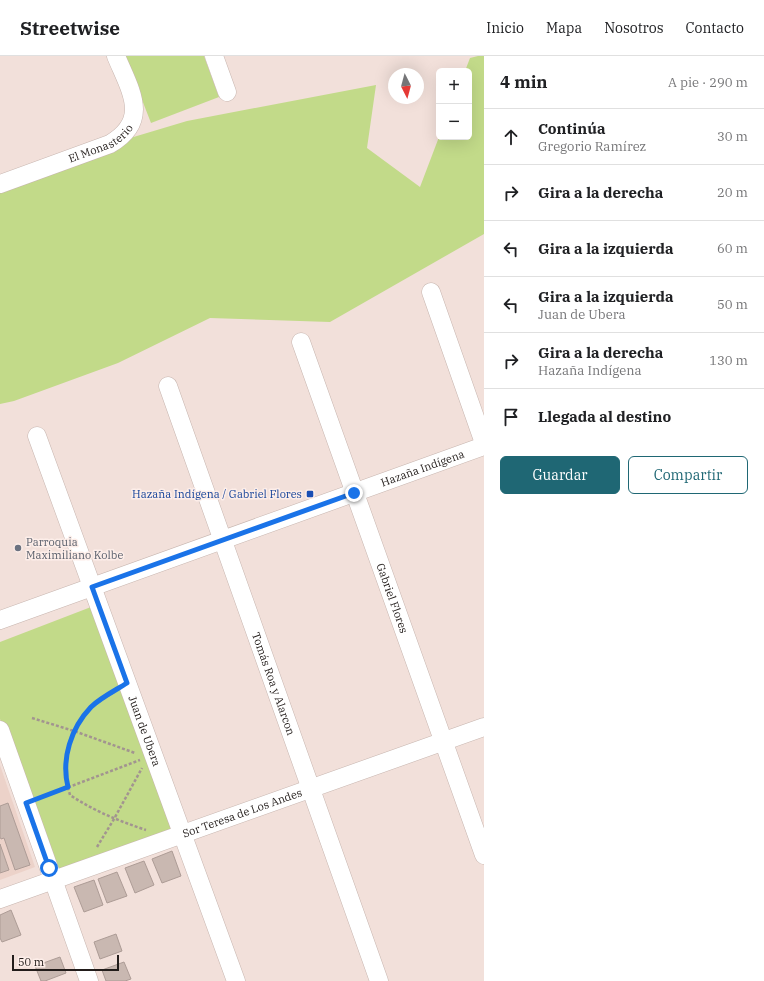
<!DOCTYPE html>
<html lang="es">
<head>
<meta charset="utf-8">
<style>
  :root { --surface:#fff; --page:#f6f6f6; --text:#202124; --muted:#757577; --line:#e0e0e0; --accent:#1f6774 }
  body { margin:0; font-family:"IBM Plex Serif",serif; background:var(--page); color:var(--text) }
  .controls { position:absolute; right:12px; top:12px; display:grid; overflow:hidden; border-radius:6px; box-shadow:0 4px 16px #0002 }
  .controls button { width:36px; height:36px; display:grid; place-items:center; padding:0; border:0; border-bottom:1px solid var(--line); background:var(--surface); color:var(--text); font:20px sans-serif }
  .compass { position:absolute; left:388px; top:12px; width:36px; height:36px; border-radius:50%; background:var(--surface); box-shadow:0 4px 16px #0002; rotate:174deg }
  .scale { position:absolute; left:12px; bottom:10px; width:107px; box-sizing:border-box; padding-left:4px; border:2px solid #221c1a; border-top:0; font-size:11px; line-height:14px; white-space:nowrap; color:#221c1a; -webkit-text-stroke:3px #fdeee9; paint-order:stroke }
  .stop { position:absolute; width:12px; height:12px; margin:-9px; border:3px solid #1a73e8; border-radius:50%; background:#fff }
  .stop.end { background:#1a73e8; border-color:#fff; box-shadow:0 1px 4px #0008 }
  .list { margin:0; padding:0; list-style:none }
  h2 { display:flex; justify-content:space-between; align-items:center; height:52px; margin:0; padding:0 16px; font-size:17px }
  h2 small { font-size:13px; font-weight:400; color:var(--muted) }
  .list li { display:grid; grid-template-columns:26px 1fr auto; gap:12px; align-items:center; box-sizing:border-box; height:56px; padding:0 16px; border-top:1px solid var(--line) }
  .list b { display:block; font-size:15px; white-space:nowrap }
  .list p { margin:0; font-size:13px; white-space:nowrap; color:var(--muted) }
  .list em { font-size:13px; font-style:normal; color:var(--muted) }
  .actions { display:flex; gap:8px; padding:12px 16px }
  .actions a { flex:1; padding:9px 0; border:1px solid var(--accent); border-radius:6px; text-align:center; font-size:14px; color:var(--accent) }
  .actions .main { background:var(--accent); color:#fff }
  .icon { flex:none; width:22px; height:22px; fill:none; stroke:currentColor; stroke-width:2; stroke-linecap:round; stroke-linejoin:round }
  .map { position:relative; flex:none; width:484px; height:925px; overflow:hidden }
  header { display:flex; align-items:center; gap:24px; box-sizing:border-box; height:56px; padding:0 20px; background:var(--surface); border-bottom:1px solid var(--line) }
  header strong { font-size:19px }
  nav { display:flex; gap:22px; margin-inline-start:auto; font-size:14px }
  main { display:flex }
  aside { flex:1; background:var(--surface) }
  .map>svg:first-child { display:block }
</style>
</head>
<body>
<header>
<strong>Streetwise</strong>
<nav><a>Inicio</a><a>Mapa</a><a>Nosotros</a><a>Contacto</a></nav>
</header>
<main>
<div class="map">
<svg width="484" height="925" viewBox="0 0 484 925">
  <rect width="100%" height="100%" fill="#f2e0da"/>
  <path fill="#ecd2c9" d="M 0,709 L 35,811 L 0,824 Z"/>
  <path fill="#c2da89" d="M 125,0 L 204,0 L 219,41 L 151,67 Z
    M 478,0 L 484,0 L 484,178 L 330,266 L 210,262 L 118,307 L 14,345 L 0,348 L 0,121 L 187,65 L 376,29 L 367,92 L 420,131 L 439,81 L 469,81 L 469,15 L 465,15 L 470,2 Z
    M 91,551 L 173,775 L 56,817 L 0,663 L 0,586 Z"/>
  <path fill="#c9b8b1" stroke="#ad9c96" d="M 8,747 L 30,809 L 15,814 L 4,782 L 1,783 L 0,781 L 0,750 Z
    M 0,788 L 9,814 L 0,817 Z
    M 172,795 L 181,820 L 162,827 L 152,803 Z
    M 144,805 L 154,829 L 135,837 L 125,812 Z
    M 117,816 L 127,840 L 107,847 L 98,823 Z
    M 94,824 L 103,849 L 84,856 L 74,831 Z
    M 11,854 L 21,879 L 2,886 L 0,882 L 0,859 Z
    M 116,878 L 122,895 L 100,903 L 94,886 Z
    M 60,901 L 66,917 L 45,925 L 41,925 L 35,910 Z
    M 124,906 L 131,923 L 125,925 L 106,925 L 102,914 Z"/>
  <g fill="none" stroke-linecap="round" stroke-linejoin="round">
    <defs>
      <g id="minor">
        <path d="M 214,0 L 227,36"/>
        <path id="s1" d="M 0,128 L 110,88 C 151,64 130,34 116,0"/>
        <path d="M 431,236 L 484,387"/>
        <path id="s2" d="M 301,286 L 484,799"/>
        <path id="s3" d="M 168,330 L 379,925"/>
        <path id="s4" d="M 37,380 L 236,925"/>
        <path id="s5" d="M 0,564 L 484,390"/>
        <path d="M 0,674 L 89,925"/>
        <path id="s6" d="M 0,843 L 484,671"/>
      </g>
    </defs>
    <use href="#minor" stroke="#c7b5af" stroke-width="19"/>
    <path stroke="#a29490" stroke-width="2.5" stroke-dasharray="3 2" stroke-linecap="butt" d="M 114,636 L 92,650 L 75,672 L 67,694 L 65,720 L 70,739 C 94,755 119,765 146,774
      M 32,662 L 74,675 L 135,697
      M 40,742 L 140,704
      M 97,791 L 114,763 L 142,712"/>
    <use href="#minor" stroke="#fff" stroke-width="18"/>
  </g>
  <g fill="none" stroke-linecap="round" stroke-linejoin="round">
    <path stroke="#1a73e8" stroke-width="5" d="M 49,812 L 26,747 L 68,731 C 61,703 71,672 91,651 C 100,642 116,634 127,627 L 92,531 L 354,437"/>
  </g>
  <rect fill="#1a4fb4" stroke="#fdeee9" stroke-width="1.5" x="306" y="434" width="8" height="8" rx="2"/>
  <circle fill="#6b7280" stroke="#fdeee9" stroke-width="1.5" cx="18" cy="492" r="4"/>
  <g text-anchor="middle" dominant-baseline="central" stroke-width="3" stroke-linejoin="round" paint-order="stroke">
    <g font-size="11" fill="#221c1a" stroke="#fdeee9">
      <text stroke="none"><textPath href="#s1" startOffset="109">El Monasterio</textPath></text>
      <text stroke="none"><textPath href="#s5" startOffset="449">Hazaña Indígena</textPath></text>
      <text stroke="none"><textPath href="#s2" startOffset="272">Gabriel Flores</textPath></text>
      <text stroke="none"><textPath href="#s3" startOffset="316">Tomás Roa y Alarcon</textPath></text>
      <text stroke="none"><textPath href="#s4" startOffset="314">Juan de Ubera</textPath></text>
      <text stroke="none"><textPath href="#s6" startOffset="257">Sor Teresa de Los Andes</textPath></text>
    </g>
    <g font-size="11" fill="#164399" stroke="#fdeee9" text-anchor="end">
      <text x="302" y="438">Hazaña Indígena / Gabriel Flores</text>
    </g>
    <g font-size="11" fill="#5b616d" stroke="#fdeee9" text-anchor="start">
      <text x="26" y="486">Parroquia<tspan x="26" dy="13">Maximiliano Kolbe</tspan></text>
    </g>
  </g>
</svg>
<div class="controls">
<button>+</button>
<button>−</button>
</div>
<svg class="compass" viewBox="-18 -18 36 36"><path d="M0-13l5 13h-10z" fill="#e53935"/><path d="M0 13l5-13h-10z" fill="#757577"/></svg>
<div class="scale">50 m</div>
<div class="stop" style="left:49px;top:812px"></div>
<div class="stop end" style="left:354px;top:437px"></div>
</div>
<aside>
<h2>4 min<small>A pie · 290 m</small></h2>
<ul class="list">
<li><svg class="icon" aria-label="ahead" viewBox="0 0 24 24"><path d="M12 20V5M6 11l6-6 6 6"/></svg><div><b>Continúa</b><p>Gregorio Ramírez</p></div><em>30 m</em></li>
<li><svg class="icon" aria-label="right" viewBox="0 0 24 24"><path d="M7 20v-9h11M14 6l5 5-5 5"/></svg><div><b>Gira a la derecha</b></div><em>20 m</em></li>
<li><svg class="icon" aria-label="left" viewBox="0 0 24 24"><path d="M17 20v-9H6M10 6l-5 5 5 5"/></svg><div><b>Gira a la izquierda</b></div><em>60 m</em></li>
<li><svg class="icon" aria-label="left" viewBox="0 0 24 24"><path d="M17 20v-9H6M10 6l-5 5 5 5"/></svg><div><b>Gira a la izquierda</b><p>Juan de Ubera</p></div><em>50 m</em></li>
<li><svg class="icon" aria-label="right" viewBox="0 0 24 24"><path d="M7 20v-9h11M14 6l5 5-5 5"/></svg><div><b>Gira a la derecha</b><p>Hazaña Indígena</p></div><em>130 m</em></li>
<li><svg class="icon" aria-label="arrive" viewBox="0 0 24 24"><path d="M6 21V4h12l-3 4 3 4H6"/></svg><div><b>Llegada al destino</b></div></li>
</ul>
<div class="actions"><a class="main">Guardar</a><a>Compartir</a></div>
</aside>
</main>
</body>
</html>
